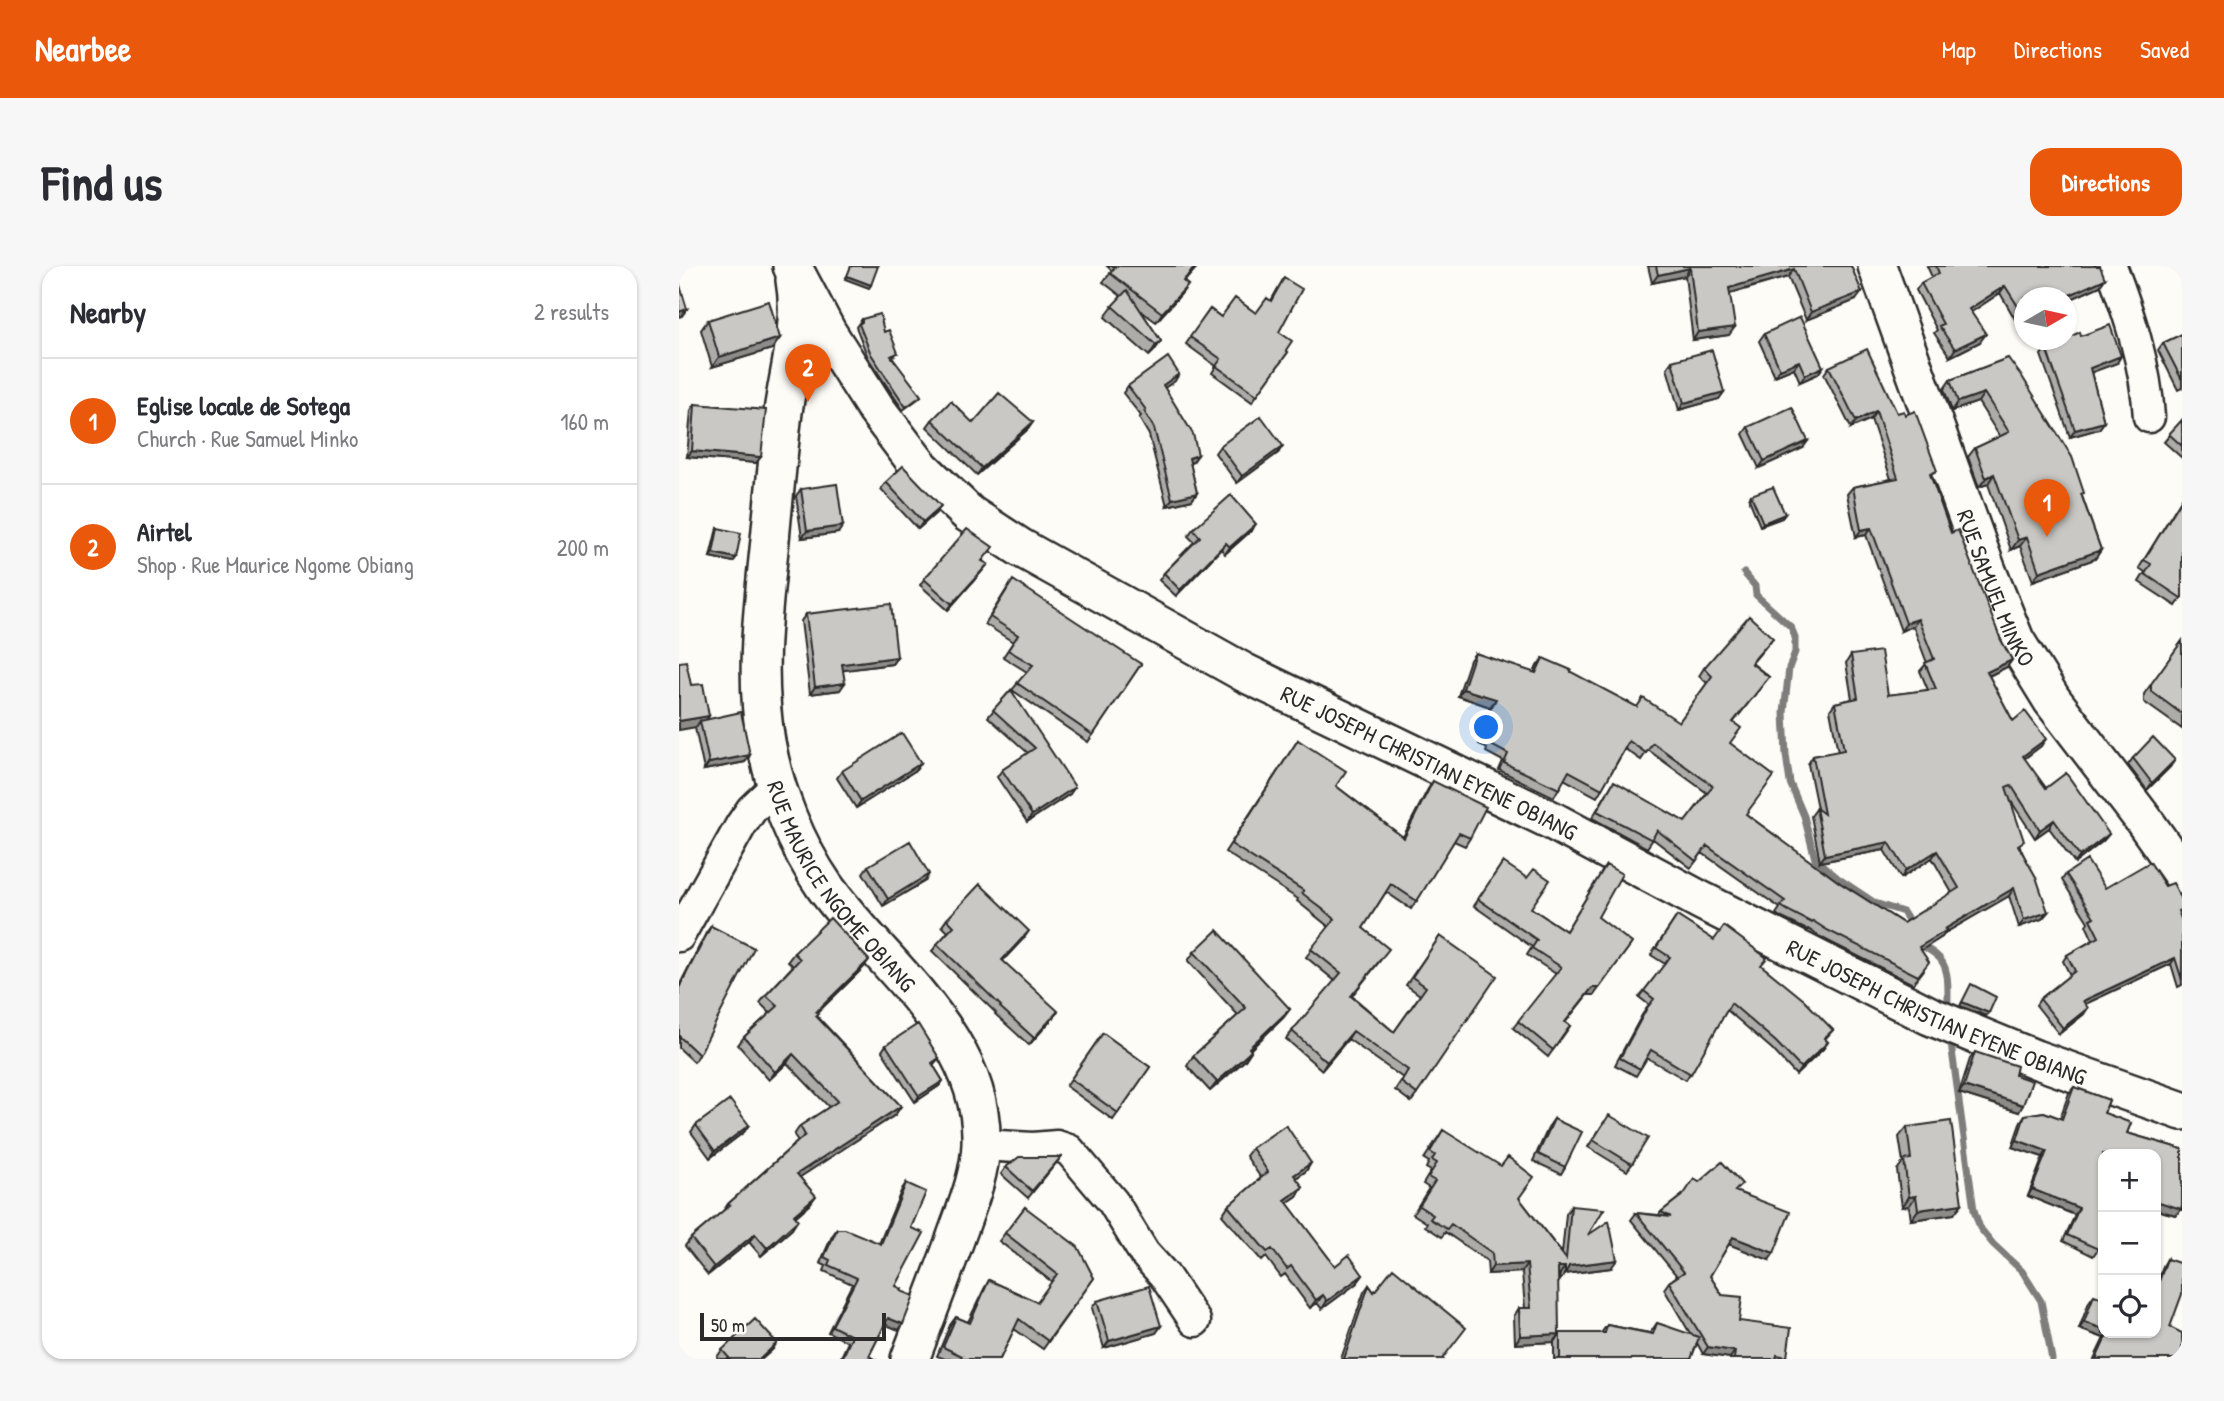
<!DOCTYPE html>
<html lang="en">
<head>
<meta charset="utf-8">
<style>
  :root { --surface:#fff; --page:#f7f7f7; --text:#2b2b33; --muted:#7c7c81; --line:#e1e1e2; --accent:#ea580c }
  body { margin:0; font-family:"Patrick Hand",sans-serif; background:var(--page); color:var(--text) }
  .controls { position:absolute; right:21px; bottom:21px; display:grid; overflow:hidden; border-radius:14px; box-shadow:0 2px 5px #0004 }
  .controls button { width:63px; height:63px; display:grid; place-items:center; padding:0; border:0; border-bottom:2px solid var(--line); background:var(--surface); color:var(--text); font:35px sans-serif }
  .compass { position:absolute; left:1335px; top:21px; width:63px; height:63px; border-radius:50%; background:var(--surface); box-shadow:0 2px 5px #0004; rotate:81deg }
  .scale { position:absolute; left:21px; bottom:18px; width:186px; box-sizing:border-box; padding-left:7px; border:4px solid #2b2b2b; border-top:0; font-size:19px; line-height:24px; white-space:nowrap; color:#2b2b2b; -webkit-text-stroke:5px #fdfcf7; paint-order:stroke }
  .you { position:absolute; left:808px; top:462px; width:24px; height:24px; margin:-18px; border:5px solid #fff; border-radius:50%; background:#1a73e8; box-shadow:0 0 0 10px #1a73e833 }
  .badge { display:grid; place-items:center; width:46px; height:46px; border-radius:50%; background:var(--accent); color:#fff; font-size:23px; font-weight:700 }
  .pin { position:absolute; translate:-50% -58px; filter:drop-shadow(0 2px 4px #0008) }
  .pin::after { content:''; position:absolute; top:37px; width:24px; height:21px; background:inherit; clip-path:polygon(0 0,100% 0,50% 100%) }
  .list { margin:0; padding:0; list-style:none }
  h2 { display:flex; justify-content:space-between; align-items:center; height:91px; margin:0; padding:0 28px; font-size:30px }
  h2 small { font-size:23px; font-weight:400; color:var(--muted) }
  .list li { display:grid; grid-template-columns:46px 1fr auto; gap:21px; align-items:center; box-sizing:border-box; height:126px; padding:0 28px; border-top:2px solid var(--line) }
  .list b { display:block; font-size:26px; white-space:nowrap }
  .list p { margin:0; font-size:23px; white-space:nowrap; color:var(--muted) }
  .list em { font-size:23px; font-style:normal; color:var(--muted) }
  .icon { flex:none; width:38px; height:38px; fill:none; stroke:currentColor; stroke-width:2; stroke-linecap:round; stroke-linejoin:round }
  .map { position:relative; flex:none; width:1503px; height:1093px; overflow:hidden; border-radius:21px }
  header { display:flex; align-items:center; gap:42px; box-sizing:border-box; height:98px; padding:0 35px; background:var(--accent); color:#fff }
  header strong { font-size:33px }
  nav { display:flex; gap:38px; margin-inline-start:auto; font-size:24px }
  .intro { display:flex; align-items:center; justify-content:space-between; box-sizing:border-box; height:168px; padding:0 42px }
  h1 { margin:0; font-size:49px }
  .button { padding:18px 32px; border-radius:21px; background:var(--accent); color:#fff; font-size:24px; font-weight:700 }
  main { display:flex; gap:42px; padding:0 42px }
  aside { flex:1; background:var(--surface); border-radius:21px; box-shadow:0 2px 5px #0004 }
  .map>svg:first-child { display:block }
</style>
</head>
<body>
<header>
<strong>Nearbee</strong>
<nav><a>Map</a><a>Directions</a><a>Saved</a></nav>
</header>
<div class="intro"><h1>Find us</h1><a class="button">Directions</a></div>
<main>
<aside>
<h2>Nearby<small>2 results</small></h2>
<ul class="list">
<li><span class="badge">1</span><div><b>Eglise locale de Sotega</b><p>Church · Rue Samuel Minko</p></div><em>160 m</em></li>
<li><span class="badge">2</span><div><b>Airtel</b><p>Shop · Rue Maurice Ngome Obiang</p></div><em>200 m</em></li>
</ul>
</aside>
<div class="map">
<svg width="1503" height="1093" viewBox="0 0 1503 1093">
  <rect width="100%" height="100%" fill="#fdfcf7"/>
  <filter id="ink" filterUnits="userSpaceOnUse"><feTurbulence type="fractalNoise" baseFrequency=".0143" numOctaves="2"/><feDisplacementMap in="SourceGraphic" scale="14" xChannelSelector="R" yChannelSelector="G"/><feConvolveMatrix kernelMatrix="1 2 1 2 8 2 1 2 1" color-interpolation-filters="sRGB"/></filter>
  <g filter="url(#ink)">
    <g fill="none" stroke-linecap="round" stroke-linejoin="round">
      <path stroke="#7e7d7b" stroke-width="7" d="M 1065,307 L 1076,320 L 1077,329 L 1112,361 L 1116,371 L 1116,386 L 1110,402 L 1105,447 L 1107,489 L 1111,517 L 1125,550 L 1136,593 L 1160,613 L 1196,637 L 1224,646 L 1233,660
        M 1240,674 C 1245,683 1250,683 1257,689 C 1273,701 1268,727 1269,745
        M 1271,770 L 1295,944 L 1301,962 L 1314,978 L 1343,1005 L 1362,1035 L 1373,1093"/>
      <defs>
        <path id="minor" d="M 1432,0 C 1450,48 1467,99 1470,151
          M 0,670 L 62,559 L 73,543 L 98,519
          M 302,879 L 354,882 L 378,880 L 390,884 L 434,936 L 465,987 L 485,1009 L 516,1055"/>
        <g id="tertiary">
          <path id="s1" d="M 113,0 L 148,66 L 197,143 L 240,200 L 290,248 L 342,282 L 566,407 L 872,554 L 1021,634 L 1251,750 L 1356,793 L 1503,845"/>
          <path id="s2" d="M 1198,0 L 1308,305 L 1336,374 L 1373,434 L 1464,553 L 1503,608"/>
          <path id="s3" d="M 116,14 C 124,58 110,103 104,146 C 99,189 95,231 91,274 C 84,342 75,408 87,476 C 96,526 117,579 146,621 C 202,699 306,771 302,878 C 301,909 288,940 278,968 C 263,1010 247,1051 231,1093"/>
        </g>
      </defs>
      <use href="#minor" stroke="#2b2b2b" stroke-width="35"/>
      <use href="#tertiary" stroke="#2b2b2b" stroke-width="42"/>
      <use href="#minor" stroke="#fdfcf7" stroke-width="30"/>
      <use href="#tertiary" stroke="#fdfcf7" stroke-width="37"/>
    </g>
    <path fill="#adaca9" stroke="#2b2b2b" stroke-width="2" d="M 428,0 L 519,0 L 505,16 L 509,19 L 502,28 L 477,56 L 462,45 L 482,75 L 475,85 L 470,90 L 426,51 L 442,30 L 424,16 L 433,5 Z
      M 969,0 L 1172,0 L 1177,34 L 1127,54 L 1109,11 L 1051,28 L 1050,69 L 1014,74 L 1006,10 L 973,17 Z
      M 1248,0 L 1421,0 L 1421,20 L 1388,35 L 1388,32 L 1346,32 L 1346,47 L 1336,53 L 1321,27 L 1292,46 L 1301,76 L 1271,91 L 1255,67 L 1258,64 L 1237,24 L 1242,17 L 1253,11 Z
      M 605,12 L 600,66 L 607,84 L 609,86 L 573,136 L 533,107 L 537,100 L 507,78 L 531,43 L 542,51 L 577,47 L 592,35 Z
      M 183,53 L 205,66 L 216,90 L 213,92 L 242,130 L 239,133 L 224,144 L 189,92 L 177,61 Z
      M 29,54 L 101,72 L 93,83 L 33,101 L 22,64 Z
      M 1085,68 L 1144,101 L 1139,108 L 1121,116 L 1115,102 L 1096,110 L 1080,75 Z
      M 1503,68 L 1503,122 L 1499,124 L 1479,84 L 1484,77 Z
      M 1402,70 L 1438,97 L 1412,106 L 1425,156 L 1420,163 L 1391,171 L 1362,89 L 1367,82 Z
      M 1329,92 L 1403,230 L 1422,284 L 1416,293 L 1354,315 L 1341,280 L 1332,284 L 1309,218 L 1300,221 L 1289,191 L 1296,182 L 1321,171 L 1299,136 L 1273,145 L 1265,123 L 1271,114 Z
      M 993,95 L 1045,126 L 1040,133 L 1000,144 L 988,102 Z
      M 1150,101 L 1218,147 L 1253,213 L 1272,267 L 1322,374 L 1333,394 L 1328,401 L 1310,410 L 1334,455 L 1362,480 L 1345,493 L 1367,522 L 1430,568 L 1424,575 L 1396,597 L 1370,562 L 1356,572 L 1332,535 L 1341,581 L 1369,646 L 1363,653 L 1340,661 L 1330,630 L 1266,667 L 1263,671 L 1242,684 L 1245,704 L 1234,718 L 1143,672 L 1129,663 L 1128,664 L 1103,652 L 1097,648 L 1101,642 L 1023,587 L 1012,602 L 974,573 L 968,582 L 913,552 L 935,515 L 1006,556 L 1028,527 L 969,484 L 962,494 L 946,483 L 918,531 L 885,513 L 875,531 L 820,504 L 824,495 L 807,486 L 808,483 L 800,478 L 804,470 L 798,466 L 811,441 L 779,430 L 791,394 L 796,387 L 855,407 L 858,400 L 864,392 L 958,441 L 1000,456 L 1028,417 L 1020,410 L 1025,402 L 1094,372 L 1073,397 L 1090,411 L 1054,457 L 1051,477 L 1067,548 L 1161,617 L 1224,657 L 1273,627 L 1253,592 L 1222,612 L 1205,584 L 1141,596 L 1132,550 L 1138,542 L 1129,498 L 1134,490 L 1159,486 L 1151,444 L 1156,437 L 1173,433 L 1167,397 L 1172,389 L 1209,429 L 1249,424 L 1241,405 L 1248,397 L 1234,360 L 1222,365 L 1187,269 L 1177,271 L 1168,228 L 1174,221 L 1212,213 L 1192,153 L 1172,162 L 1145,108 Z
      M 496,115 L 485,122 L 514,196 L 511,197 L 518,227 L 513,234 L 488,240 L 470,169 L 460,152 L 462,150 L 444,127 L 449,120 Z
      M 16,138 L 77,197 L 8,191 L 12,144 Z
      M 253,154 L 294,157 L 354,156 L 349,163 L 298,209 L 248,161 Z
      M 1503,154 L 1503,192 L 1485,176 Z
      M 1069,161 L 1124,182 L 1080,202 L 1064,168 Z
      M 541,180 L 599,187 L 558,217 L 536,187 Z
      M 207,216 L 257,247 L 239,263 L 202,223 Z
      M 122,223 L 159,267 L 123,272 L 117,230 Z
      M 1072,229 L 1106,248 L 1103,252 L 1081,260 L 1070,233 Z
      M 1503,232 L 1503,331 L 1497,340 L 1460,316 L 1466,306 L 1460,302 Z
      M 39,262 L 57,292 L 54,296 L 31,291 L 37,266 Z
      M 514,263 L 573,264 L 546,288 L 542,283 L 497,330 L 480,314 L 485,307 L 515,276 L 509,270 Z
      M 304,295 L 304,304 L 269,344 L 241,319 L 245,313 Z
      M 329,321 L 462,398 L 409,476 L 333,424 L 348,406 L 324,391 L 334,376 L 306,358 Z
      M 127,348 L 218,391 L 213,398 L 164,404 L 161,424 L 131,428 L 122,355 Z
      M 1503,375 L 1503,463 L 1465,436 L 1465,428 Z
      M 12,419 L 30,450 L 27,454 L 71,489 L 66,496 L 25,504 L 16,462 Z
      M 332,424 L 391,528 L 348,556 L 318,511 L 323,504 L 349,487 L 309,451 Z
      M 619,474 L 657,520 L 724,571 L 749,523 L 754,515 L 791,572 L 786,580 L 775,575 L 732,643 L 707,626 L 684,662 L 704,691 L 673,730 L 715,766 L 741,729 L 727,719 L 761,670 L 738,828 L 732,836 L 716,824 L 724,812 L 669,773 L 643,804 L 607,773 L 656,715 L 627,691 L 650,661 L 618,635 L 619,633 L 546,586 Z
      M 1454,492 L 1491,501 L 1468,524 L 1449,499 Z
      M 242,497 L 237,504 L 177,542 L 158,512 L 163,505 Z
      M 824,596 L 852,642 L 887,665 L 927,599 L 919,651 L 915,729 L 908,729 L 886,757 L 891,760 L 869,791 L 834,762 L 877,708 L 848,689 L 853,681 L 795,640 Z
      M 189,600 L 246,615 L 204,640 L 184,607 Z
      M 1387,608 L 1426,622 L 1486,620 L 1503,634 L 1503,646 L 1500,648 L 1503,719 L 1499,721 L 1492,698 L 1406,738 L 1405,748 L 1380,768 L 1357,739 L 1361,733 L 1391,709 L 1384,695 L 1388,689 L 1414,674 L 1407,659 L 1409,656 L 1383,614 Z
      M 998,650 L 1035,674 L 1082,700 L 1154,764 L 1146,773 L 1149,776 L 1144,783 L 1117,809 L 1093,783 L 1048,744 L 1007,814 L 968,792 L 957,810 L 936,799 L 963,749 L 970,739 L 960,731 L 986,698 L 972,689 Z
      M 268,653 L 345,672 L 323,694 L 374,752 L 350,779 L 316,748 L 317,747 L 253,685 L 269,666 L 263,660 Z
      M 32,660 L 20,789 L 15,796 L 0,782 L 0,720 L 27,667 Z
      M 515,686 L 611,743 L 604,752 L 571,784 L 572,785 L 566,794 L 531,825 L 508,800 L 514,790 L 559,749 L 509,695 Z
      M 115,687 L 184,702 L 138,747 L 138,750 L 222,840 L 216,849 L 121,911 L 131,938 L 116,951 L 113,963 L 82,990 L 70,976 L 29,1009 L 6,980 L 12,972 L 44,945 L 49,938 L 119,875 L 115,869 L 121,860 L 150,841 L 108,797 L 90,814 L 59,779 L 65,771 L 91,747 L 81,737 L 87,729 L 114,700 L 109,695 Z
      M 424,767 L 471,801 L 434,854 L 387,820 Z
      M 207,779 L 260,792 L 254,799 L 264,815 L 260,820 L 236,836 L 203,785 Z
      M 1296,786 L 1336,809 L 1340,846 L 1280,827 L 1291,793 Z
      M 1395,821 L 1430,834 L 1425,847 L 1452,857 L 1448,867 L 1503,883 L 1503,944 L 1501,944 L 1497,949 L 1477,944 L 1477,888 L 1424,888 L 1424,971 L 1419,983 L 1414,990 L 1384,975 L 1396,949 L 1349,930 L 1364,891 L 1333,881 L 1342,855 L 1346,849 L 1365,846 L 1381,852 L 1390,827 Z
      M 875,853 L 886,901 L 882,908 L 854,895 L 870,860 Z
      M 925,856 L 953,898 L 948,905 L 909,881 Z
      M 17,859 L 65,866 L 31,892 L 12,866 Z
      M 1228,861 L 1275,948 L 1232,954 L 1230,940 L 1223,941 L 1218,904 L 1224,896 L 1220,871 Z
      M 764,864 L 840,932 L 883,987 L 887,948 L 892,940 L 909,969 L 932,1002 L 886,1008 L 880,1016 L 881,1008 L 879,1009 L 874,1076 L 836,1078 L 835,1050 L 840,1042 L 846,1042 L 843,1006 L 809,1008 L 808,995 L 766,966 L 763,971 L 746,960 L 748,957 L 734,948 L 750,922 L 744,918 L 752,905 L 747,902 L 750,896 L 745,893 Z
      M 573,882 L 632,897 L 627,905 L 617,912 L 624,921 L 618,930 L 608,937 L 656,1000 L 684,1009 L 678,1017 L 643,1043 L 638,1037 L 631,1042 L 606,1008 L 602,1011 L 587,991 L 583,995 L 543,949 L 549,940 L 582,912 L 567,890 Z
      M 382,891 L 349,932 L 322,908 L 327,901 Z
      M 1020,916 L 1058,926 L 1090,994 L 1050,978 L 1031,1010 L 1060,1055 L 1106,1093 L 1051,1093 L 1051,1092 L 1024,1088 L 1018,1077 L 1012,1093 L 875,1093 L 875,1076 L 881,1067 L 922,1067 L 928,1059 L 971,1067 L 978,1057 L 1012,1069 L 985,1023 L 990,1016 L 998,1010 L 952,954 L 957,947 L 980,949 L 982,946 Z
      M 227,917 L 232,962 L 217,1020 L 222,1025 L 224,1058 L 220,1064 L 206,1058 L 190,1090 L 195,1093 L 161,1093 L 169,1076 L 149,1066 L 173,1018 L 145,1005 L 147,1000 L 141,997 L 153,970 L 158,963 L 200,978 L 223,923 Z
      M 346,941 L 415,1012 L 364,1083 L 335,1063 L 321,1093 L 266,1093 L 258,1090 L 271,1059 L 277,1051 L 289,1056 L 305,1023 L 310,1014 L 358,1036 L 373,1016 L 320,975 Z
      M 1488,993 L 1491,1061 L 1503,1093 L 1415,1093 L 1425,1072 L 1400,1063 L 1410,1036 L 1415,1029 L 1477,1067 L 1477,1018 L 1484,1000 Z
      M 690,1019 L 695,1026 L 764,1093 L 662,1093 L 685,1026 Z
      M 418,1035 L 482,1060 L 477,1067 L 425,1082 L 413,1042 Z
      M 43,1084 L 93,1084 L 83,1093 L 39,1093 L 38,1091 Z"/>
    <path fill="#8d8c89" stroke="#2b2b2b" stroke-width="2" d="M 517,0 L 519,0 L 497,24 L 504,15 Z
      M 1011,2 L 1006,10 L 973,17 L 979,9 Z
      M 1115,3 L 1109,11 L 1044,29 L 1050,22 Z
      M 168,10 L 192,19 L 190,22 L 166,13 Z
      M 1426,13 L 1421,20 L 1388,35 L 1388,32 L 1384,32 Z
      M 509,19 L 502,28 L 477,56 L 483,47 Z
      M 1326,20 L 1321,27 L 1285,51 L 1290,43 Z
      M 1183,26 L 1177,34 L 1127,54 L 1132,46 Z
      M 8,43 L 3,50 L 0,51 L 0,46 Z
      M 1346,43 L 1346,47 L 1336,53 L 1342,45 Z
      M 1056,61 L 1050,69 L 1014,74 L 1019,66 Z
      M 1307,68 L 1301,76 L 1271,91 L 1276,83 Z
      M 101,72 L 93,83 L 33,101 L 40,91 Z
      M 482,75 L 475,85 L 470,90 L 477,79 Z
      M 1442,90 L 1438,97 L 1406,109 L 1411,102 Z
      M 1120,95 L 1115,102 L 1096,110 L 1101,103 Z
      M 1144,101 L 1139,108 L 1121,116 L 1126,109 Z
      M 500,108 L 496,115 L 479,126 L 484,119 Z
      M 1045,126 L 1040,133 L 1000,144 L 1005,137 Z
      M 1305,127 L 1299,136 L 1273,145 L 1279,136 Z
      M 1197,145 L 1192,153 L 1172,162 L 1177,155 Z
      M 354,156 L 349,163 L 298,209 L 303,202 Z
      M 1425,156 L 1420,163 L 1391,171 L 1396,164 Z
      M 1129,175 L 1124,182 L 1080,202 L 1085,195 Z
      M 604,180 L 599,187 L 558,217 L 563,210 Z
      M 13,185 L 82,191 L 77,197 L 8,191 Z
      M 519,189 L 514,196 L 505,199 L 510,192 Z
      M 1315,208 L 1309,218 L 1300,221 L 1307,212 Z
      M 518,227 L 513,234 L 488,240 L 493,233 Z
      M 262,240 L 257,247 L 239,263 L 244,256 Z
      M 1106,248 L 1103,252 L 1081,260 L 1084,257 Z
      M 577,258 L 573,264 L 546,288 L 551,281 Z
      M 164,260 L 159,267 L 123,272 L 128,265 Z
      M 1192,262 L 1187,269 L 1177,271 L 1182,264 Z
      M 1348,271 L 1341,280 L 1332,284 L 1339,274 Z
      M 547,277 L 542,283 L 497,330 L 501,324 Z
      M 1422,284 L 1416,293 L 1354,315 L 1360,306 Z
      M 34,287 L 57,292 L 54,296 L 31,291 Z
      M 309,298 L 304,304 L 269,344 L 273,338 Z
      M 1239,353 L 1234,360 L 1222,365 L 1227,357 Z
      M 218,391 L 213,398 L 159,405 L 163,398 Z
      M 1333,394 L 1328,401 L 1303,413 L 1308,406 Z
      M 166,417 L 161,424 L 131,428 L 136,421 Z
      M 784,423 L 817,433 L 811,441 L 779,430 Z
      M 30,450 L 23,460 L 21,455 L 17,461 L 0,464 L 0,455 Z
      M 1367,473 L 1362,480 L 1338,498 L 1344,490 Z
      M 71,489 L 66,496 L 25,504 L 30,497 Z
      M 1496,494 L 1491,501 L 1468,524 L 1473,517 Z
      M 242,497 L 237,504 L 177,542 L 182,535 Z
      M 396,521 L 391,528 L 348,556 L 353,549 Z
      M 1375,554 L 1370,562 L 1356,572 L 1361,564 Z
      M 1430,568 L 1424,575 L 1396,597 L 1401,590 Z
      M 1210,576 L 1205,584 L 1141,596 L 1146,589 Z
      M 1258,585 L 1253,592 L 1222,612 L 1227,604 Z
      M 250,608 L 246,615 L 204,640 L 209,633 Z
      M 1335,622 L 1330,630 L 1266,667 L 1263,671 L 1235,689 L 1240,681 L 1266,663 Z
      M 1369,646 L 1363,653 L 1340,661 L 1345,654 Z
      M 350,665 L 345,672 L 318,701 L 323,694 Z
      M 953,677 L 915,729 L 908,729 L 881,763 L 913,722 Z
      M 1496,692 L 1492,698 L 1400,741 L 1404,735 Z
      M 190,694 L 184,702 L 131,754 L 137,746 Z
      M 1283,736 L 1310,747 L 1307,750 L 1281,740 Z
      M 1409,742 L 1405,748 L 1380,768 L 1384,762 Z
      M 611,743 L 604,752 L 563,791 L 570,782 Z
      M 379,745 L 374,752 L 350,779 L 355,772 Z
      M 674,765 L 669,773 L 643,804 L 648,796 Z
      M 1149,776 L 1144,783 L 1117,809 L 1122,802 Z
      M 572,785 L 566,794 L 531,825 L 538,816 Z
      M 114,788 L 108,797 L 90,814 L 96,806 Z
      M 264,815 L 260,820 L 236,836 L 240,830 Z
      M 1285,820 L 1344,839 L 1340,846 L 1280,827 Z
      M 222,840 L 216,849 L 112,917 L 118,908 Z
      M 70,859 L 65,866 L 31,892 L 36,885 Z
      M 1338,874 L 1368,885 L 1364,891 L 1333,881 Z
      M 632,897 L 627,905 L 610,917 L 615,909 Z
      M 624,921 L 618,930 L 600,942 L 606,934 Z
      M 1353,923 L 1400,942 L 1396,949 L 1349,930 Z
      M 137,930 L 131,938 L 109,957 L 115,949 Z
      M 1237,930 L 1230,940 L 1223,941 L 1230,931 Z
      M 1477,935 L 1503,937 L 1503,944 L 1501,944 L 1497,949 L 1477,944 Z
      M 1283,938 L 1275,948 L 1232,954 L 1239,944 Z
      M 119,954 L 113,963 L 82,990 L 88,982 Z
      M 76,968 L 70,976 L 29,1009 L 35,1001 Z
      M 1054,971 L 1095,987 L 1090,994 L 1049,978 Z
      M 938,994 L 932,1002 L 885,1008 L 890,1000 Z
      M 848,998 L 843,1006 L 809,1008 L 814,1000 Z
      M 879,1001 L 886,1001 L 881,1008 L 873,1009 Z
      M 684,1009 L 678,1017 L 643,1043 L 648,1035 Z
      M 644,1029 L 638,1037 L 631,1042 L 637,1034 Z
      M 209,1052 L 224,1058 L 220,1064 L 205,1058 Z
      M 1405,1056 L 1424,1063 L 1424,1067 L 1429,1067 L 1425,1072 L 1400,1063 Z
      M 482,1060 L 477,1067 L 425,1082 L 430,1075 Z
      M 880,1068 L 874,1076 L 836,1078 L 841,1070 Z
      M 98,1077 L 93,1084 L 83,1093 L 81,1093 Z
      M 1029,1081 L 1056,1085 L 1051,1092 L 1024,1088 Z
      M 1098,1089 L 1108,1091 L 1106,1093 L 1095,1093 Z"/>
    <path fill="#c9c8c4" stroke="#2b2b2b" stroke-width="2" d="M 172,0 L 199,0 L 192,19 L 168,10 Z
      M 437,0 L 517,0 L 504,15 L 509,19 L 483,47 L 431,7 Z
      M 977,0 L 1172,0 L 1183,26 L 1132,46 L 1115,3 L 1050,22 L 1056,61 L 1019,66 L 1011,2 L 979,9 Z
      M 1257,0 L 1421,0 L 1426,13 L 1384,32 L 1346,32 L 1346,43 L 1342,45 L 1326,20 L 1290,43 L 1307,68 L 1276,83 L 1260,60 L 1264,58 L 1242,17 L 1260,7 Z
      M 605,12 L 623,23 L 600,66 L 613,75 L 607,84 L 609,86 L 578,129 L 537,100 L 542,93 L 511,71 L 531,43 L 542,51 L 556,32 L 577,47 L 588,32 L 592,35 Z
      M 0,16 L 8,43 L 0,46 Z
      M 448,24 L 482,75 L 477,79 L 433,40 Z
      M 90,35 L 101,72 L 40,91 L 29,54 Z
      M 201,48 L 205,66 L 210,64 L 219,87 L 212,90 L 242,130 L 227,141 L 192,88 L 180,58 L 183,56 L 183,53 Z
      M 1121,51 L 1144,101 L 1126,109 L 1120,95 L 1101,103 L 1085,68 Z
      M 1431,59 L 1442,90 L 1411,102 L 1425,156 L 1396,164 L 1367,82 L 1401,66 L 1402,70 Z
      M 1503,68 L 1503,114 L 1484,77 Z
      M 1188,83 L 1218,147 L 1225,145 L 1226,149 L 1236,145 L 1258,205 L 1251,208 L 1272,267 L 1279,264 L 1322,374 L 1333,394 L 1308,406 L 1334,455 L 1346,445 L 1367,473 L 1344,490 L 1367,522 L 1387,507 L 1430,568 L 1401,590 L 1375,554 L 1361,564 L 1332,519 L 1327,521 L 1345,575 L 1339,579 L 1357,611 L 1369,646 L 1345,654 L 1335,622 L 1266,663 L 1268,664 L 1240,681 L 1250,696 L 1239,710 L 1148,664 L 1134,655 L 1133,657 L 1108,644 L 1102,640 L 1106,635 L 1028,580 L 1017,595 L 978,564 L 973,574 L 918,545 L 935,515 L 1006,556 L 1034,520 L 974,477 L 967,487 L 950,475 L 923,523 L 890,505 L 880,523 L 825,497 L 829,488 L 812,479 L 814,476 L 805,471 L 809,462 L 803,459 L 817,433 L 784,423 L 796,387 L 857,407 L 864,392 L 892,404 L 892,406 L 958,441 L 964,432 L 1000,456 L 1033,410 L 1025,402 L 1070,350 L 1094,372 L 1072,397 L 1090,411 L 1054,456 L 1062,462 L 1051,477 L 1095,510 L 1067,548 L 1161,617 L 1224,657 L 1280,622 L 1258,585 L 1227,604 L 1210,576 L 1146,589 L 1137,542 L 1145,548 L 1134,490 L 1165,484 L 1156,437 L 1179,432 L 1172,389 L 1202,385 L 1209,429 L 1257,423 L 1246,397 L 1255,393 L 1239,353 L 1227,357 L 1192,262 L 1182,264 L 1174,221 L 1219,212 L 1197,145 L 1177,155 L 1150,101 Z
      M 1033,84 L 1045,126 L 1005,137 L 993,95 Z
      M 489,91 L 500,108 L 484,119 L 514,168 L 519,189 L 510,192 L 518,227 L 493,233 L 475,162 L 465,145 L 467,144 L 449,120 Z
      M 1329,92 L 1344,112 L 1393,191 L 1405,227 L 1402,228 L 1422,284 L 1360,306 L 1348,271 L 1339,274 L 1315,208 L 1307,212 L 1296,182 L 1330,166 L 1305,127 L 1279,136 L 1271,114 Z
      M 320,127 L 354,156 L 303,202 L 253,154 L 272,135 L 294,157 Z
      M 16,138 L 87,144 L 82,191 L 13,185 Z
      M 1113,141 L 1129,175 L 1085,195 L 1069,161 Z
      M 582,150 L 604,180 L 563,210 L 541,180 Z
      M 1503,154 L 1503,180 L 1490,168 Z
      M 224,200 L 262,240 L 244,256 L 207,216 Z
      M 158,218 L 164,260 L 128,265 L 122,223 Z
      M 1094,221 L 1106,248 L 1084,257 L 1072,229 Z
      M 552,229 L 577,258 L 551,281 L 547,277 L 501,324 L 485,307 L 521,271 L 514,263 Z
      M 1503,233 L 1503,331 L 1502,332 L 1466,308 L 1472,298 L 1465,294 Z
      M 39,262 L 62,267 L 57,292 L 34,287 Z
      M 288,263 L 314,281 L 303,295 L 309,298 L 273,338 L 245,313 Z
      M 334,314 L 462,398 L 414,469 L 338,417 L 354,399 L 329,384 L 339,369 L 311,351 Z
      M 212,338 L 218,391 L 163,398 L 166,417 L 136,421 L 127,348 Z
      M 1503,375 L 1503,448 L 1472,425 L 1472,418 Z
      M 7,395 L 12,419 L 24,418 L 30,450 L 0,455 L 0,396 Z
      M 332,424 L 396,521 L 353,549 L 323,504 L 356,482 L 314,444 Z
      M 62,446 L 71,489 L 30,497 L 21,455 Z
      M 223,467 L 242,497 L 182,535 L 163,505 Z
      M 1474,471 L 1496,494 L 1473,517 L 1454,492 Z
      M 619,474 L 667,505 L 657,520 L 725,572 L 754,515 L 807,541 L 791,572 L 780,567 L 738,635 L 712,618 L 684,662 L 710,683 L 672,730 L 715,766 L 747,721 L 733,711 L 761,670 L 818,710 L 738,828 L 722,816 L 729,804 L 674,765 L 648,796 L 613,765 L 662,707 L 632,683 L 656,653 L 623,627 L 625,625 L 552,578 Z
      M 231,575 L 250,608 L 209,633 L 189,600 Z
      M 1408,594 L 1426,622 L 1471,596 L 1486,620 L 1494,617 L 1503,634 L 1503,643 L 1499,645 L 1503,655 L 1503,714 L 1496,692 L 1404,735 L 1409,742 L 1384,762 L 1361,733 L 1396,705 L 1388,689 L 1420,671 L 1411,653 L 1415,651 L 1387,608 Z
      M 824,596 L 848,612 L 855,603 L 871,614 L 852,642 L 887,665 L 927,599 L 943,608 L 919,651 L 953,677 L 920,722 L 913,722 L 886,756 L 891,760 L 874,784 L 839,755 L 882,701 L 853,682 L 858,674 L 799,633 Z
      M 301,618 L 350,665 L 323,694 L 379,745 L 355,772 L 321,741 L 322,740 L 258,678 L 275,660 L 268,653 Z
      M 998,650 L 1035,674 L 1045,660 L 1088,692 L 1082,699 L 1125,734 L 1154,764 L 1145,772 L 1149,776 L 1122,802 L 1097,776 L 1052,737 L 1012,808 L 972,784 L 961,803 L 941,792 L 968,742 L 975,733 L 965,725 L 991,691 L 977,682 Z
      M 151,652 L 190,694 L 137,746 L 139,748 L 137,750 L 222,840 L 118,908 L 137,930 L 115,949 L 119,954 L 88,982 L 76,968 L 35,1001 L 12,972 L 51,939 L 49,938 L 126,869 L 121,860 L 159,835 L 114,788 L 96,806 L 65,771 L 99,740 L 87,729 L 121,693 L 115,687 Z
      M 32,660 L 75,682 L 20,789 L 0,770 L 0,722 Z
      M 538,664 L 611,743 L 570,782 L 572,785 L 538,816 L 514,790 L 567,742 L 515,686 Z
      M 1292,718 L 1317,731 L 1310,747 L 1283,736 Z
      M 239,758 L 260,792 L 253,797 L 264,815 L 240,830 L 207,779 Z
      M 424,767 L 471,801 L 439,847 L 392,813 Z
      M 1296,786 L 1338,800 L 1336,809 L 1353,815 L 1344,839 L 1285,820 Z
      M 1395,821 L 1430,834 L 1425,847 L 1452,857 L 1448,867 L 1503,883 L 1503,939 L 1502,943 L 1477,935 L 1477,888 L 1424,888 L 1424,971 L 1419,983 L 1388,969 L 1400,942 L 1353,923 L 1368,885 L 1338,874 L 1346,849 L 1365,846 L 1383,853 Z
      M 51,834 L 70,859 L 36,885 L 17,859 Z
      M 930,849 L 969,872 L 953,898 L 914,874 Z
      M 875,853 L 903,866 L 886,901 L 859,888 Z
      M 1272,855 L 1283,938 L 1239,944 L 1237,930 L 1230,931 L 1225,894 L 1232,893 L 1228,861 Z
      M 607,859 L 632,897 L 615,909 L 624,921 L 606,934 L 656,1000 L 670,989 L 684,1009 L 648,1035 L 644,1029 L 637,1034 L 612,1000 L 608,1003 L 593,983 L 588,986 L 549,940 L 589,906 L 573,882 Z
      M 764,864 L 822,900 L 829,891 L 855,911 L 840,932 L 887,993 L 892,940 L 925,943 L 909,969 L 930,955 L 938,994 L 890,1000 L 886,1008 L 886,1001 L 879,1001 L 880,1068 L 841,1070 L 840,1042 L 852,1042 L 848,998 L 814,1000 L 813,987 L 772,958 L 768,963 L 751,953 L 754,949 L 740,940 L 756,915 L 749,911 L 758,897 L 753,894 L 756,889 L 751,886 Z
      M 340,891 L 382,891 L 353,925 L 327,901 Z
      M 1043,896 L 1063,918 L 1056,925 L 1111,946 L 1095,987 L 1054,971 L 1031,1010 L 1043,1029 L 1063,1031 L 1060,1055 L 1112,1062 L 1108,1091 L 1098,1089 L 1097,1093 L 1055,1093 L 1056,1085 L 1029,1081 L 990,1016 L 1005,1006 L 957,947 L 992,951 L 982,946 L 1005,928 L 1015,913 L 1020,916 Z
      M 227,917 L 247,926 L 232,962 L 245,967 L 217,1020 L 223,1023 L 222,1025 L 235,1030 L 224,1058 L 209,1052 L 190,1090 L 195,1093 L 163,1093 L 173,1070 L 153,1060 L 178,1012 L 149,999 L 151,994 L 145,991 L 158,963 L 166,963 L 202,978 Z
      M 346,941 L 399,981 L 415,1012 L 369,1075 L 340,1053 L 321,1093 L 281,1093 L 283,1090 L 264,1081 L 277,1051 L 291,1057 L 310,1014 L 358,1036 L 378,1008 L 326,967 Z
      M 1488,993 L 1503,998 L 1503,1028 L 1491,1061 L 1503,1067 L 1503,1093 L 1417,1093 L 1429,1067 L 1477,1067 L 1477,1024 Z
      M 714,1002 L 787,1062 L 763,1093 L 665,1093 L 690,1019 L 695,1026 Z
      M 470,1020 L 482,1060 L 430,1075 L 418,1035 Z
      M 1415,1029 L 1424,1032 L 1424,1063 L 1405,1056 Z
      M 76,1053 L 98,1077 L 81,1093 L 51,1093 L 43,1084 Z
      M 978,1057 L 1020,1071 L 1012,1093 L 881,1093 L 881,1067 L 926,1067 L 928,1059 L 974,1068 Z"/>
  </g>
  <g text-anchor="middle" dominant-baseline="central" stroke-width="5" stroke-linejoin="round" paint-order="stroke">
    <g font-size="23" fill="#2b2b2b" stroke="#fdfcf7">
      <text stroke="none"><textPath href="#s2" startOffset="343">RUE SAMUEL MINKO</textPath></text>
      <text stroke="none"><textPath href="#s1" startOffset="830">RUE JOSEPH CHRISTIAN EYENE OBIANG</textPath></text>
      <text stroke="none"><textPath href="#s3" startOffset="630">RUE MAURICE NGOME OBIANG</textPath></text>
      <text stroke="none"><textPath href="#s1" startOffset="1396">RUE JOSEPH CHRISTIAN EYENE OBIANG</textPath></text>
    </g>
  </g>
</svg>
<div class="controls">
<button>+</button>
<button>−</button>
<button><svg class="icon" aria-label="locate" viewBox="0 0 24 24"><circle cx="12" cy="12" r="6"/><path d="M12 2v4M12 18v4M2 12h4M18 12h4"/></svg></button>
</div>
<svg class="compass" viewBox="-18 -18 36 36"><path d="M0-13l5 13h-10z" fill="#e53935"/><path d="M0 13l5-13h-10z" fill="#7c7c81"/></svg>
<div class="scale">50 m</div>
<div class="you"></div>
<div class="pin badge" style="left:1368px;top:271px">1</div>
<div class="pin badge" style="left:129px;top:136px">2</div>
</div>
</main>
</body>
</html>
